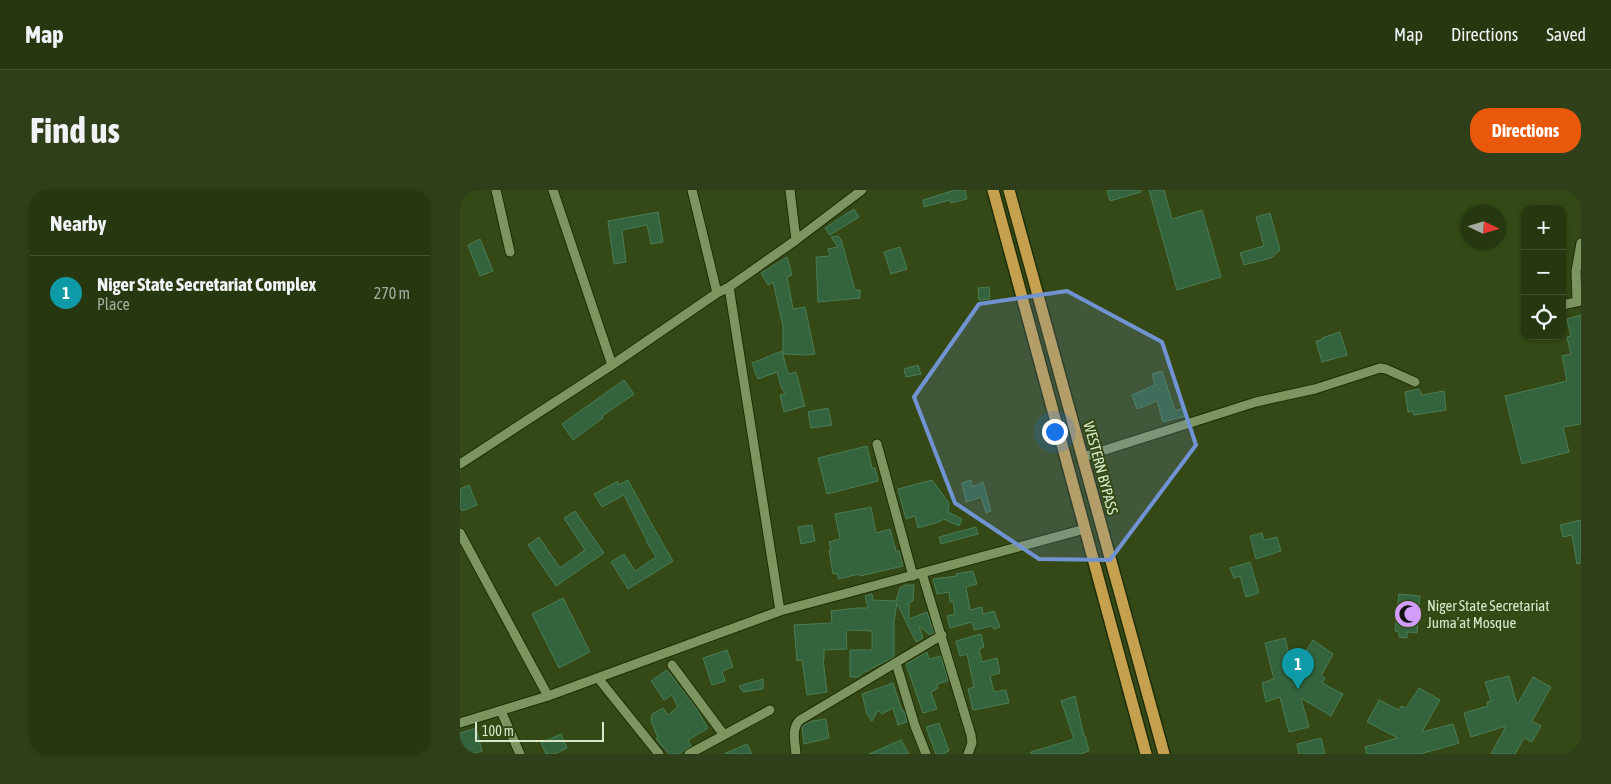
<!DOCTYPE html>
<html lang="en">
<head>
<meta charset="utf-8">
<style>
  :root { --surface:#273710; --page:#2f3f19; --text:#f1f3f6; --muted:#a4ac9f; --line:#435130; --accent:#ea580c }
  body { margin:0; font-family:"Asap Condensed",sans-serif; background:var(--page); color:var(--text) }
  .controls { position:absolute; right:15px; top:15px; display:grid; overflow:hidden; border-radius:10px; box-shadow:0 1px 4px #0004 }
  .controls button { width:45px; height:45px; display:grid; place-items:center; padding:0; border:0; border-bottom:1px solid var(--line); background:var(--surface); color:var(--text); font:25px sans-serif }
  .compass { position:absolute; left:1001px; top:15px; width:45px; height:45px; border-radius:50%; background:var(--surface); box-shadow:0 1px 4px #0004; rotate:94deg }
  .scale { position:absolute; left:15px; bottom:12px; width:129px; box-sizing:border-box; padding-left:5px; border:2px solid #d9e7cb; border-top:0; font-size:14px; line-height:18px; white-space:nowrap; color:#d9e7cb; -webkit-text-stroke:4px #344915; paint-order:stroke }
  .you { position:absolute; left:594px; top:241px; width:18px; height:18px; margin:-12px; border:4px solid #fff; border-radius:50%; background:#1a73e8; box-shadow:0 0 0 8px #1a73e833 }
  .badge { display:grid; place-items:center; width:32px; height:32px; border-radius:50%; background:var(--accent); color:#fff; font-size:16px; font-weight:700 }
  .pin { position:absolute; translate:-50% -41px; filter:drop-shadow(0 1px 2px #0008) }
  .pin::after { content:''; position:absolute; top:26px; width:18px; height:15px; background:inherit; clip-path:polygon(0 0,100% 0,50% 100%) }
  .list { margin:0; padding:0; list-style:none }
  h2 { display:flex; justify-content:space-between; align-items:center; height:65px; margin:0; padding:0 20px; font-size:21px }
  h2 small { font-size:16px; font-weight:400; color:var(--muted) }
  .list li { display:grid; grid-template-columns:32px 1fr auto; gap:15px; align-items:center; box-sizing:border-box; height:75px; padding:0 20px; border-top:1px solid var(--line) }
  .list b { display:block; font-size:19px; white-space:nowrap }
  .list p { margin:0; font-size:16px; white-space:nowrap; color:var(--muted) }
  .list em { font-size:16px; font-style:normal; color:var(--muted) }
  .icon { flex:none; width:28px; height:28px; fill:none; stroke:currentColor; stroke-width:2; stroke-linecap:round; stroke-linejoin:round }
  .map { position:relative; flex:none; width:1121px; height:564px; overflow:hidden; border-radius:20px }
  header { display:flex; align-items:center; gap:30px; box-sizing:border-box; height:70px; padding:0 25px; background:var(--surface); border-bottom:1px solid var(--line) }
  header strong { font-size:24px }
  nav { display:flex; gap:28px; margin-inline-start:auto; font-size:18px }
  .intro { display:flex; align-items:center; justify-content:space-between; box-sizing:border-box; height:120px; padding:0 30px }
  h1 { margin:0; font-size:35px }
  .button { padding:12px 22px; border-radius:20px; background:var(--accent); color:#fff; font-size:18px; font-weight:700 }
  main { display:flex; gap:30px; padding:0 30px }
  aside { flex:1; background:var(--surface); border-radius:20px; box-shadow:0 1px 4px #0004 }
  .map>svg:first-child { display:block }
</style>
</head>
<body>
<header>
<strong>Map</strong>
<nav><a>Map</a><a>Directions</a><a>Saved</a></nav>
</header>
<div class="intro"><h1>Find us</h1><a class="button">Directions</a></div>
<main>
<aside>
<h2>Nearby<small></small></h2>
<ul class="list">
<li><span class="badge" style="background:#0f9aa8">1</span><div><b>Niger State Secretariat Complex</b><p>Place</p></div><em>270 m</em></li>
</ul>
</aside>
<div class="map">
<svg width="1121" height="564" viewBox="0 0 1121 564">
  <rect width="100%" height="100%" fill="#344915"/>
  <path fill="#34643e" stroke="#4b7c54" d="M 495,0 L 505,0 L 507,9 L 491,13 L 490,10 L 464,17 L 463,10 Z
    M 647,0 L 681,0 L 681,2 L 650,11 Z
    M 689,0 L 704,0 L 712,29 L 742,20 L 761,87 L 717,100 Z
    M 394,19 L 399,27 L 370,45 L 365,38 Z
    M 198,22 L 203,52 L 191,54 L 187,35 L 162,40 L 166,72 L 154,74 L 148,31 Z
    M 810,23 L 820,60 L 811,68 L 784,75 L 780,63 L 804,56 L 796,27 Z
    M 378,46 L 381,49 L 395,100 L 400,100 L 400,108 L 358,112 L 356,67 L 370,66 L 368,59 L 378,57 L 371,47 Z
    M 20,49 L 33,81 L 20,86 L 8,55 Z
    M 440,57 L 447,79 L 431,84 L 424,62 Z
    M 327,67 L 332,85 L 327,87 L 333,119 L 345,117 L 355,164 L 346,165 L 323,164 L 323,136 L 313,92 L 308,95 L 301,83 Z
    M 529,97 L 530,109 L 519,110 L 518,98 Z
    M 1121,125 L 1121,234 L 1103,237 L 1109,262 L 1062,274 L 1045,206 L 1107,191 L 1102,166 L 1111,164 L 1107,147 L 1111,146 L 1107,129 Z
    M 880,142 L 887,165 L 862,172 L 856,151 L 861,150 L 862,148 Z
    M 322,161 L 328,184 L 336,182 L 345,216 L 324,222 L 320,205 L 326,204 L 322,199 L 317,182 L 298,189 L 292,173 Z
    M 458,175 L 461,184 L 446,187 L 444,179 Z
    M 702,181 L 715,221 L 723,218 L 725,226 L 703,232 L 697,211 L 677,219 L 672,205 L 695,195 L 692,184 Z
    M 164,190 L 174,204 L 142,226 L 143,228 L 113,250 L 102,234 Z
    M 959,199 L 962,205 L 984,201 L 986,220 L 954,225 L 953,221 L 948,222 L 945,202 Z
    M 368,218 L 372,235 L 351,238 L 348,222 Z
    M 407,256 L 412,278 L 415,278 L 418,291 L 367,304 L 358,268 Z
    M 168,290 L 195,340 L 213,371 L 168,399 L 151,372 L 164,364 L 175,381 L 196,367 L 186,351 L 187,351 L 164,305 L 142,317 L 134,304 L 158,291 L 158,295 Z
    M 472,290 L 489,313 L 488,322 L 502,329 L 499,336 L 484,329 L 479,332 L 458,338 L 455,326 L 446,329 L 438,299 Z
    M 511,290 L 512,297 L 523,292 L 531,321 L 526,323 L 521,307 L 506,312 L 502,293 Z
    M 9,295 L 17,315 L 2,321 L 0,317 L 0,299 Z
    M 411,317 L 416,343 L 430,339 L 436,361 L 439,361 L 443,376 L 400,386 L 399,384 L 379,389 L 377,383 L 373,384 L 369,360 L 371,360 L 369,352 L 380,349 L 375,324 Z
    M 115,321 L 144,363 L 96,396 L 68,355 L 79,347 L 100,378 L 125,360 L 104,328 Z
    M 1121,330 L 1121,373 L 1117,374 L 1112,345 L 1103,347 L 1100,335 Z
    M 352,335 L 355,351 L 341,354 L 338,337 Z
    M 516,337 L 518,344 L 481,354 L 479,347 Z
    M 802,343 L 804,350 L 817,347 L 821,361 L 796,369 L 790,346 Z
    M 790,372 L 799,403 L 786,407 L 780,386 L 774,388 L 770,378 Z
    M 513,381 L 517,394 L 506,397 L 510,420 L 522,417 L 523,424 L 534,421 L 540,437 L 534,439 L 532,436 L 514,440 L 512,432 L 490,438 L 487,426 L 495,424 L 493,411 L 490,412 L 489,402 L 477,404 L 473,389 L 497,386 L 496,384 Z
    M 445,395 L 454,395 L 453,411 L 449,413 L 449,429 L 467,422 L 474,443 L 470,445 L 459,436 L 463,448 L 456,452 L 437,413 L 434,432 L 434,467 L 401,484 L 399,487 L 390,487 L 390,460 L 412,460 L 412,441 L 386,440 L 387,459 L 364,460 L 364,469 L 363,469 L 367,502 L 347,505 L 342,470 L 337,471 L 334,435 L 372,433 L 371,421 L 397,418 L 408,418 L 405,406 L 412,404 L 413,410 L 436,411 L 440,398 Z
    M 939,404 L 960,406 L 957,443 L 947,442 L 947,448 L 939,447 L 939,442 L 935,441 Z
    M 103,408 L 130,462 L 99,478 L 72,424 Z
    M 521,444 L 524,457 L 519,459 L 522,472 L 537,468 L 540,483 L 530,486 L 534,502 L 546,500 L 549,513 L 513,520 L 508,499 L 514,497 L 507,464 L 500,466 L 496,451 Z
    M 825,448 L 833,482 L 853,450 L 873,464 L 861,486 L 865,488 L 862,493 L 883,504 L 871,526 L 841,508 L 849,537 L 829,542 L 820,507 L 806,512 L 802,493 L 814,489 L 805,453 Z
    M 267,460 L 273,477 L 262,481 L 265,491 L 252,495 L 243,468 Z
    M 467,462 L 469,469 L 481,466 L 488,491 L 477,494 L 478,498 L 471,502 L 477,519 L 463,523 L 446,474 Z
    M 207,480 L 236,518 L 248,538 L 228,550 L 231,556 L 219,564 L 209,564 L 196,549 L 198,548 L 191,531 L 192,524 L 203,518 L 208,525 L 218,517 L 212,505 L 204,510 L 191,491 Z
    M 1049,486 L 1057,515 L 1073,487 L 1091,497 L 1072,531 L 1081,536 L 1072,552 L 1064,548 L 1055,564 L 1031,564 L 1046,536 L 1011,547 L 1004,523 L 1028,516 L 1027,512 L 1031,511 L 1025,492 Z
    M 303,489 L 303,499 L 283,502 L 279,496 Z
    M 433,493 L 442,521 L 444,520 L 447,532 L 438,535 L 433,518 L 422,524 L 418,520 L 412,531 L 407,524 L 402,504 Z
    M 959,498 L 980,510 L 962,542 L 993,534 L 999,553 L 960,564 L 907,564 L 905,557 L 938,548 L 907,532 L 919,510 L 939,520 L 941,516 L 946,518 Z
    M 615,506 L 624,546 L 625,546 L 629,561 L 620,564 L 571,564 L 571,562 L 614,549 L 601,511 Z
    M 366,529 L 369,548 L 344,554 L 342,537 L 344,535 L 352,531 Z
    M 479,533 L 489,561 L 485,562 L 486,564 L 476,564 L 466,537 Z
    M 16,538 L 22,561 L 12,564 L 0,564 L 0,543 Z
    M 101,544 L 107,558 L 95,564 L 86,564 L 81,553 Z
    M 861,548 L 865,564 L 839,564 L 837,554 Z
    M 441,550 L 449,564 L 409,564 Z
    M 287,554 L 292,564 L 264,564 Z"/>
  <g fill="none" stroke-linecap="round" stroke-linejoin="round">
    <defs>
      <path id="minor" d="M 36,0 L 50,62
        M 93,0 L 152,175
        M 232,0 L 257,103
        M 330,0 L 336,50
        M 269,97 L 320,421
        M 1117,112 L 1116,81 L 1121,53
        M 1102,115 L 1121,111
        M 417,254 L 453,386
        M 623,267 L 796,212 L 855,199 L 920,178 L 926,179 L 955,192
        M 0,274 L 152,175 L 257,103 L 269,97 L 336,50 L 402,0
        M 0,343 L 88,506
        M 462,383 L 511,545 L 512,553 L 508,564
        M 436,473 L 455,536 L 466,564
        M 212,475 L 264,545
        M 138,488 L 199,564
        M 41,521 L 60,564
        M 0,533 L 88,506 L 320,421 L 625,339
        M 229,564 L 310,520
        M 336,564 C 335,552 331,538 340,530 L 482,445"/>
      <path id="major" d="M 533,0 L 686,564
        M 549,0 L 704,564"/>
    </defs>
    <use href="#minor" stroke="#1e2e06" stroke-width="11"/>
    <use href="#major" stroke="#1e2e06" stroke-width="14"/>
    <use href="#minor" stroke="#7d9660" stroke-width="9"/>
    <use href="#major" stroke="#c4a04f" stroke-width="11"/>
  </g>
  <path fill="#7293d2" fill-opacity="0.2" stroke="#7293d2" stroke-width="4" stroke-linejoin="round" d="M 607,101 L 702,152 L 736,255 L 650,370 L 579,369 L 495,313 L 454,207 L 519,114 Z"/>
  <defs>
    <symbol id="mosque-disc" viewBox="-11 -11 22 22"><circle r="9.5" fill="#d29dfd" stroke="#344915"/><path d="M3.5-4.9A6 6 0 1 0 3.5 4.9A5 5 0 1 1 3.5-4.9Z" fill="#111"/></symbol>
  </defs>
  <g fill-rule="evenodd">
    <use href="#mosque-disc" x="932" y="408" width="32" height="32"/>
  </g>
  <g text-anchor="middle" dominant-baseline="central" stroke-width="4" stroke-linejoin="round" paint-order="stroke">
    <g font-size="15" fill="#d9e7cb" stroke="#344915">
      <text transform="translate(641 278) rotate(75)">WESTERN BYPASS</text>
    </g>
    <g font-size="15" fill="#d9e7cb" stroke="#344915" text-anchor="start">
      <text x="967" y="415">Niger State Secretariat<tspan x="967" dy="17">Juma'at Mosque</tspan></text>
    </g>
  </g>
</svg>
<div class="controls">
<button>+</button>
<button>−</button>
<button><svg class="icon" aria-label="locate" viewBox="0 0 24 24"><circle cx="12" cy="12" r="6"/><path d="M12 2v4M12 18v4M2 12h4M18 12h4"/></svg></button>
</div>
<svg class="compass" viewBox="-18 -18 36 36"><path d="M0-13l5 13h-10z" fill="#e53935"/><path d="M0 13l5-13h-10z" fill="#a4ac9f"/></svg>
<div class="scale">100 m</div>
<div class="you"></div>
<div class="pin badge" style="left:838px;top:499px;background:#0f9aa8">1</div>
</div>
</main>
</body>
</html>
